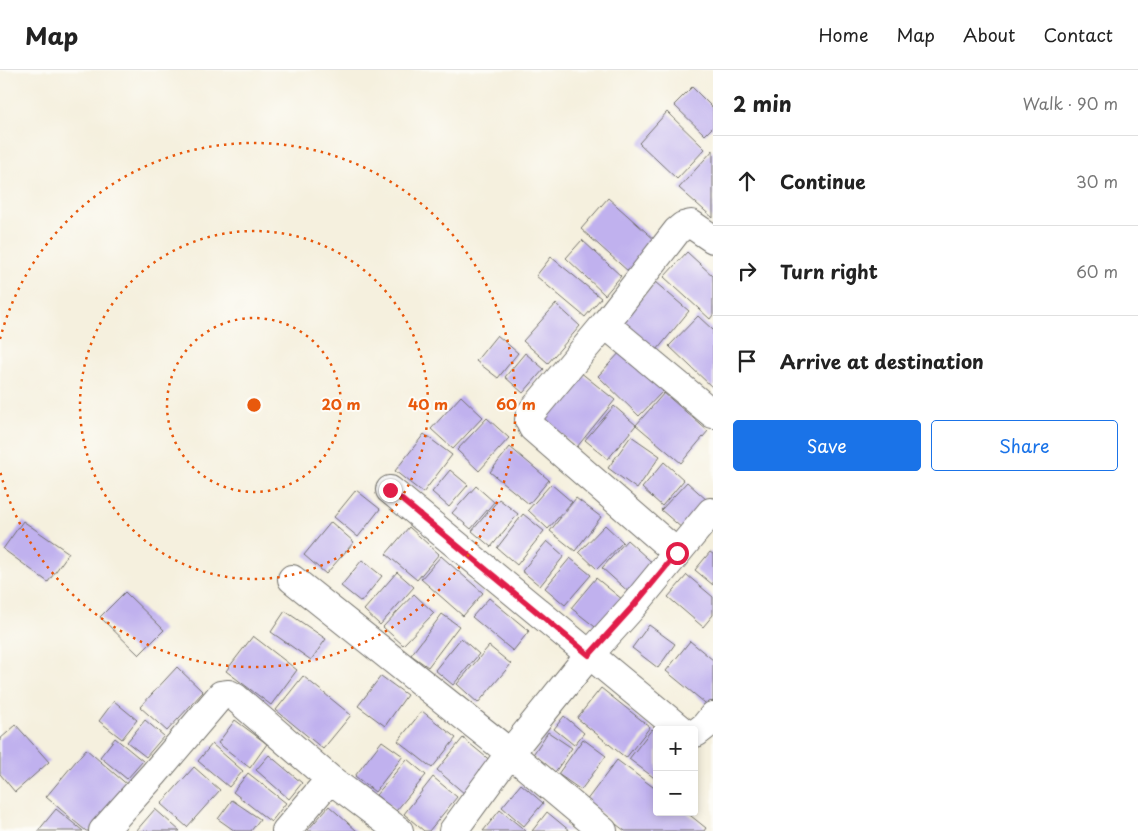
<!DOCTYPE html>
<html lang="en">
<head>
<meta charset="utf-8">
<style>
  :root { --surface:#fff; --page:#f6f6f6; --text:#222; --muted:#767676; --line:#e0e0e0; --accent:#1a73e8 }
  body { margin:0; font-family:"Playpen Sans",sans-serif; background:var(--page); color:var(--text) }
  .controls { position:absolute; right:15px; bottom:15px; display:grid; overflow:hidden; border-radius:5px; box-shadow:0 2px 8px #0003 }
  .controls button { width:45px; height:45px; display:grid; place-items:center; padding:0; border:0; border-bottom:1px solid var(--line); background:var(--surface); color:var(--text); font:25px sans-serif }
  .stop { position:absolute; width:15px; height:15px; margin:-11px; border:4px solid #e11d48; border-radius:50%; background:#fff }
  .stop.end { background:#e11d48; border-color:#fff; box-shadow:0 1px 5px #0008 }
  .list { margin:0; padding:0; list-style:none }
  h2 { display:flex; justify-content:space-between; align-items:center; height:65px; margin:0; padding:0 20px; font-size:21px }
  h2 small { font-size:16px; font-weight:400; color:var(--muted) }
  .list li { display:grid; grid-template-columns:32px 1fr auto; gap:15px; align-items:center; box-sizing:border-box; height:90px; padding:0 20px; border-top:1px solid var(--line) }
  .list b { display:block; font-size:19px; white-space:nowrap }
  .list em { font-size:16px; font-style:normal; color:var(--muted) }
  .actions { display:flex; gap:10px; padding:15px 20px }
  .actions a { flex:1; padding:11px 0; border:1px solid var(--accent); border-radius:5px; text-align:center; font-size:18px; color:var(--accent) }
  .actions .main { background:var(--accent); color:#fff }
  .icon { flex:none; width:28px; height:28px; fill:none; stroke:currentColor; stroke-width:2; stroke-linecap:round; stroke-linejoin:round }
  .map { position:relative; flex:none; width:713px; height:761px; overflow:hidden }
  header { display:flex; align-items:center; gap:30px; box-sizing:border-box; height:70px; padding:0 25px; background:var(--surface); border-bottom:1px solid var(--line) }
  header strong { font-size:24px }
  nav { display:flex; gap:28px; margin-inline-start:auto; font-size:18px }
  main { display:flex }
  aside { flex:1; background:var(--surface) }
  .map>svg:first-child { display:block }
</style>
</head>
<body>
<header>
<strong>Map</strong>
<nav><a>Home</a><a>Map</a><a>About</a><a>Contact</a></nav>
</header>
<main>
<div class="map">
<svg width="713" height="761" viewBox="0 0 713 761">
  <rect width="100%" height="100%" fill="#fdfcf7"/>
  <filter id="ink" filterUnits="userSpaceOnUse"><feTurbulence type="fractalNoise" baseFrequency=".02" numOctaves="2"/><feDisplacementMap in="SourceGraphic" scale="10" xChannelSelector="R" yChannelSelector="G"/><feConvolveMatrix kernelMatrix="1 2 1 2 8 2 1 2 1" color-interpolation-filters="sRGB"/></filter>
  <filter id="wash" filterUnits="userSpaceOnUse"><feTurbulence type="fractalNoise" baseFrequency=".0096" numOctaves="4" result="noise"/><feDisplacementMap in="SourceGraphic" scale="20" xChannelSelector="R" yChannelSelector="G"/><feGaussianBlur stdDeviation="1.12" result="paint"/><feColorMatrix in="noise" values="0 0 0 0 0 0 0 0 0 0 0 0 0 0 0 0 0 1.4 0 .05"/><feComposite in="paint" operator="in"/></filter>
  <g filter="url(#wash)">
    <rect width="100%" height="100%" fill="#f5f0de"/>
    <g id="blocks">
      <path fill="#c0b1ee" d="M 692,17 L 713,38 L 713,57 L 705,65 L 674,35 Z
        M 667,42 L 705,79 L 677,109 L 639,73 Z
        M 713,80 L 713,148 L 679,118 Z
        M 608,128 L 656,171 L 629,202 L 581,159 Z
        M 582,170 L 621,206 L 605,225 L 566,188 Z
        M 687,182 L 713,206 L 713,245 L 710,249 L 664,207 Z
        M 551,187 L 601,228 L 585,247 L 536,206 Z
        M 655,212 L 689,241 L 657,280 L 622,251 Z
        M 556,234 L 580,256 L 548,293 L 523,271 Z
        M 698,246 L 713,260 L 713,315 L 712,317 L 669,276 Z
        M 497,265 L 518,283 L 498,308 L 476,291 Z
        M 622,280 L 663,321 L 639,346 L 598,306 Z
        M 525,283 L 544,299 L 523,323 L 505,307 Z
        M 575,298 L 615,330 L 577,377 L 537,345 Z
        M 664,323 L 708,361 L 681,393 L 636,355 Z
        M 461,326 L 483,347 L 453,379 L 431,359 Z
        M 614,336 L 636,355 L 608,389 L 585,370 Z
        M 487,348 L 509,368 L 479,401 L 457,380 Z
        M 424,364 L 452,385 L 423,423 L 395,401 Z
        M 631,366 L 660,386 L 637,419 L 608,398 Z
        M 510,377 L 549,410 L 529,434 L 490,402 Z
        M 664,392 L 684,410 L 662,436 L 642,418 Z
        M 450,400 L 468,415 L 449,437 L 432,422 Z
        M 687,412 L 708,431 L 683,459 L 661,440 Z
        M 551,414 L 572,432 L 548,459 L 528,440 Z
        M 476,416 L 494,432 L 471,459 L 452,443 Z
        M 356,420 L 380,439 L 358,467 L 334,447 Z
        M 576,428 L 601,447 L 575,481 L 550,461 Z
        M 499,429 L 518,444 L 491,477 L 472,461 Z
        M 523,444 L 544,461 L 517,495 L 497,478 Z
        M 23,451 L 69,483 L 48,512 L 3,479 Z
        M 331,452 L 354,472 L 326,504 L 304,485 Z
        M 605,455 L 623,472 L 597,499 L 579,482 Z
        M 409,457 L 439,484 L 417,510 L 386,484 Z
        M 627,470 L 657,497 L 632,525 L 602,498 Z
        M 547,471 L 564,486 L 540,516 L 522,501 Z
        M 710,482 L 713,484 L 713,515 L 695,500 Z
        M 441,486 L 483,523 L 463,546 L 421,509 Z
        M 570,488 L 591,505 L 565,535 L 545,518 Z
        M 362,490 L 382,506 L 361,532 L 341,516 Z
        M 397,502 L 414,517 L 380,555 L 364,540 Z
        M 687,505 L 713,527 L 713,545 L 703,557 L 668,527 Z
        M 596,508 L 623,530 L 599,560 L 571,538 Z
        M 125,522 L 164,560 L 139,585 L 100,547 Z
        M 414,524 L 434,543 L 403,575 L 383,557 Z
        M 489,528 L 529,561 L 513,581 L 472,547 Z
        M 285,541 L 326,569 L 311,590 L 271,562 Z
        M 442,544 L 459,556 L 428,597 L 411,585 Z
        M 649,555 L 675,574 L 658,598 L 632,578 Z
        M 253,566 L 297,600 L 271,635 L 226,601 Z
        M 461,568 L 479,584 L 453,615 L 435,600 Z
        M 690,571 L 713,590 L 713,634 L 710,637 L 666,601 Z
        M 489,576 L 511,594 L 478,633 L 457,614 Z
        M 177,597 L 203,622 L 167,661 L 140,637 Z
        M 303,606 L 351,645 L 323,679 L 276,640 Z
        M 381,606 L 407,625 L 385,656 L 358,636 Z
        M 601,618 L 650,657 L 626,688 L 577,648 Z
        M 114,631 L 137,650 L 122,669 L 99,651 Z
        M 422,641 L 456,668 L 432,698 L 398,671 Z
        M 564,646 L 584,663 L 574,675 L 554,659 Z
        M 145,650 L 164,666 L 146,687 L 127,672 Z
        M 235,650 L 267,674 L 250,698 L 218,673 Z
        M 16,655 L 49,692 L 15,722 L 0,704 L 0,669 Z
        M 652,659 L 657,663 L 657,710 L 629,689 Z
        M 548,662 L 572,678 L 555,702 L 532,686 Z
        M 115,668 L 143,691 L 127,709 L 100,687 Z
        M 463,668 L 492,692 L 465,724 L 437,700 Z
        M 583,669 L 606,686 L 581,720 L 558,704 Z
        M 382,671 L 403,686 L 375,722 L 355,706 Z
        M 212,674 L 243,701 L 229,717 L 198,691 Z
        M 86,679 L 130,717 L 93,761 L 86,761 L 46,727 Z
        M 269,685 L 302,713 L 289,729 L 256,700 Z
        M 407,689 L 426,705 L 396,741 L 376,725 Z
        M 617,690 L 657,720 L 657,742 L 686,742 L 706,758 L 704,761 L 625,761 L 586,731 Z
        M 194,697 L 220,720 L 187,757 L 161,734 Z
        M 248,703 L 286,733 L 271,752 L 233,722 Z
        M 433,707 L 457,727 L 429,761 L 424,761 L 404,744 Z
        M 521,714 L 543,733 L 524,756 L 502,737 Z
        M 232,730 L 260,749 L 251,761 L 235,761 L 218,749 Z
        M 329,736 L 357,761 L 307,761 Z
        M 56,739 L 83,761 L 38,761 Z
        M 155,739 L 180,761 L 136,761 Z
        M 500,740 L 526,761 L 483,761 Z
        M 547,742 L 570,761 L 532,761 Z"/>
    </g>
  </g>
  <g filter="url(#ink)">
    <use href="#blocks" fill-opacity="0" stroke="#72706a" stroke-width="1"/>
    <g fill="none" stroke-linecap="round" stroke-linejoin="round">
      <defs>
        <path id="street" d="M 605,254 L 713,344
          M 390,420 L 681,660
          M 677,483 L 711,442
          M 292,509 L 510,683 L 603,761
          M 694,663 L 696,663 L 705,656 L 713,646
          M 103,761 L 154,704 L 221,625 L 229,624 L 236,628 L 330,709
          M 286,761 L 330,709 L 399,761
          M 453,761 L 510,683 L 589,585 L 635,534 L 677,483 L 533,358 L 529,350 L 530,344 L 605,254 L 677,161 L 683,156 L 691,154 L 713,169"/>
      </defs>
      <use href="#street" stroke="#72706a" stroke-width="30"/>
      <use href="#street" stroke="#fff" stroke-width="28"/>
    </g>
  </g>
  <g fill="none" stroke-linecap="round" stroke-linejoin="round" filter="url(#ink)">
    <path stroke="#e11d48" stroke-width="6" d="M 390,420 L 589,585 L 635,534 L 677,483"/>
  </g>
  <g fill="none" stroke="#e8590c" stroke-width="2.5" stroke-dasharray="2.5 5">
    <circle cx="254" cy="335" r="87"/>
    <circle cx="254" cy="335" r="174"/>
    <path d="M0 269A262 262 0 1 1 0 401"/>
  </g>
  <circle cx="254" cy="335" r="8" fill="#e8590c" stroke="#fdfcf7" stroke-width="2.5"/>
  <g font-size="15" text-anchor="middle" font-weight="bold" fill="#e8590c" stroke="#fdfcf7" stroke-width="4" stroke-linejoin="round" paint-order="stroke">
    <text x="341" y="340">20 m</text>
    <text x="428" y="340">40 m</text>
    <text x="516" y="340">60 m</text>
  </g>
</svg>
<div class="controls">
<button>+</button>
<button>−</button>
</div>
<div class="stop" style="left:677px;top:483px"></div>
<div class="stop end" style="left:390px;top:420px"></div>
</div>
<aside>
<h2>2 min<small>Walk · 90 m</small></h2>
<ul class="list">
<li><svg class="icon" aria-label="ahead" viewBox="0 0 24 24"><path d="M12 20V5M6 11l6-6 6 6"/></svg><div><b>Continue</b></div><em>30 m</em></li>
<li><svg class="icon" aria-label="right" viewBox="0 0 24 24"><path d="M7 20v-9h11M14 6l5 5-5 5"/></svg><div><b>Turn right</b></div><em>60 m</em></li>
<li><svg class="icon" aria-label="arrive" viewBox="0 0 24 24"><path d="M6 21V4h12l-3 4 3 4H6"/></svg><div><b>Arrive at destination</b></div></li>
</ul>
<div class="actions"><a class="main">Save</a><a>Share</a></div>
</aside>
</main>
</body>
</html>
